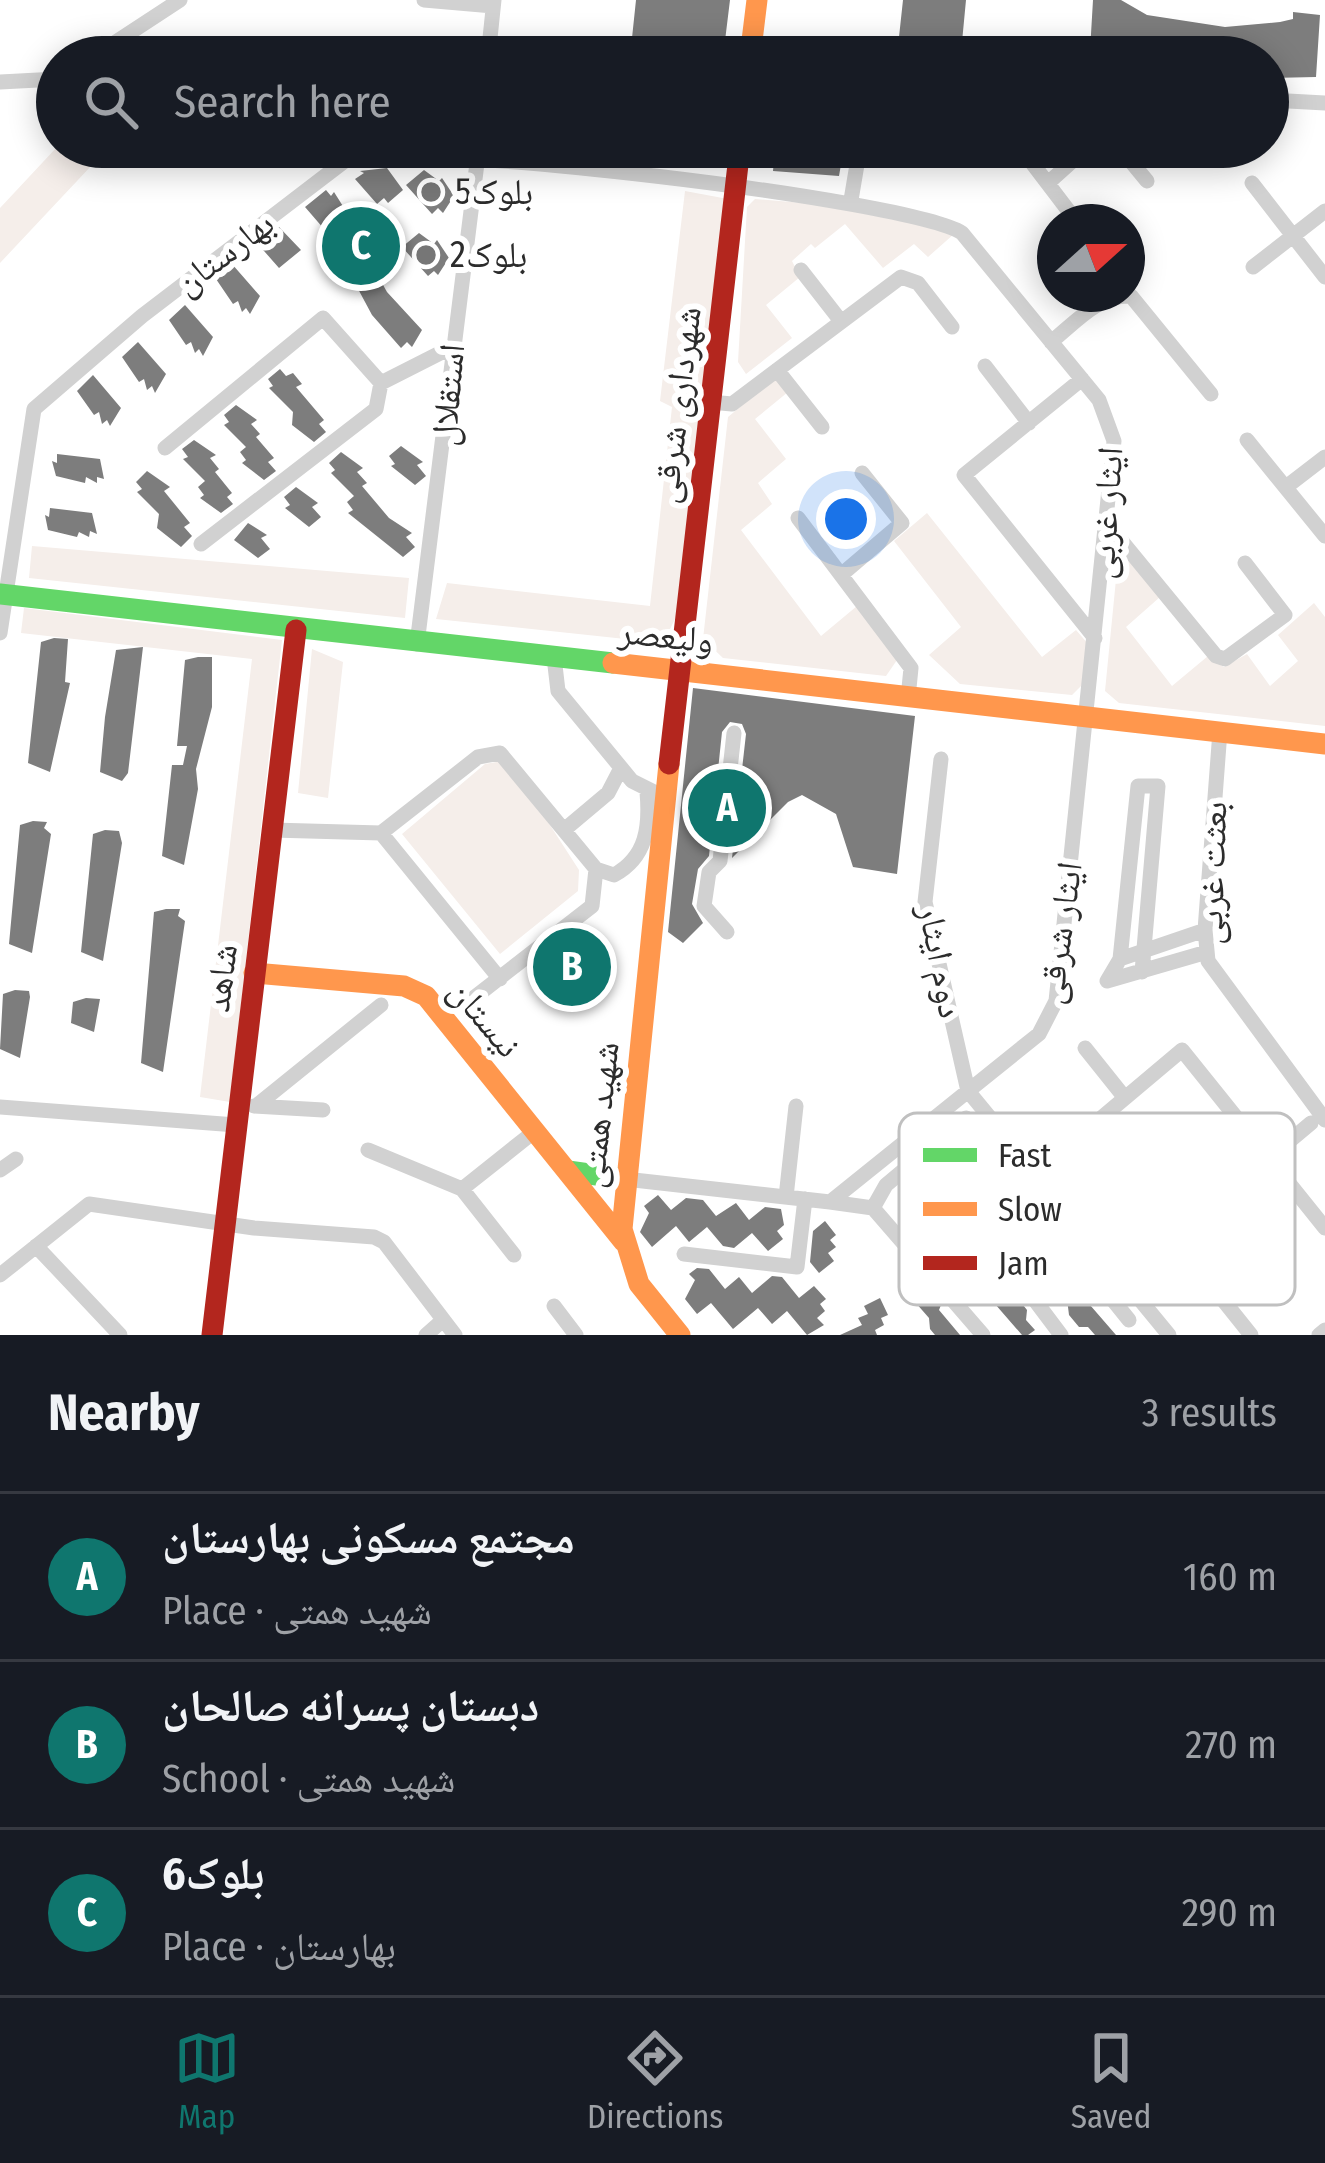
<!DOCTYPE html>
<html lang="en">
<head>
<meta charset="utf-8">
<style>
  :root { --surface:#171b24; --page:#242831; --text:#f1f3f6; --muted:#9ea1a6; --line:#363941; --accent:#0f766e }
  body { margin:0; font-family:"Fira Sans Condensed","Noto Naskh Arabic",sans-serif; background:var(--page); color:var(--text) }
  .compass { position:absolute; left:1037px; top:204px; width:108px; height:108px; border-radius:50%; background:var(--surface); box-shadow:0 6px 30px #0003; rotate:69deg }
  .you { position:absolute; left:846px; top:519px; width:42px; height:42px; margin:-30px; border:9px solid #fff; border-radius:50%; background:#1a73e8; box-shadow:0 0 0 18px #1a73e833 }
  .badge { display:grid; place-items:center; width:78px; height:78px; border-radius:50%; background:var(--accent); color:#fff; font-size:39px; font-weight:700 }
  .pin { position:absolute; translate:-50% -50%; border:6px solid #fff; box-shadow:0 3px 12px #0006 }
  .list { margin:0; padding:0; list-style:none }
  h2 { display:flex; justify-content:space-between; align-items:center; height:156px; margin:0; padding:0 48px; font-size:51px }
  h2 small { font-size:39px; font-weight:400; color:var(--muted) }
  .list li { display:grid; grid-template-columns:78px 1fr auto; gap:36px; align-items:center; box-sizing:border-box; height:168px; padding:0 48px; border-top:3px solid var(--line) }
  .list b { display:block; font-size:45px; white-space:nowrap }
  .list p { margin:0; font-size:39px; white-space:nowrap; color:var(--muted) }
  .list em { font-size:39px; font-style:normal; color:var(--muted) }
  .icon { flex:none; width:66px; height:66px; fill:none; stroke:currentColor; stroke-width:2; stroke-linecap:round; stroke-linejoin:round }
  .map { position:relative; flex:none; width:1325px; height:1335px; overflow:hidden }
  .search { position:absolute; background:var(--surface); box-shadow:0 6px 30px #0003; left:36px; right:36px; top:36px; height:132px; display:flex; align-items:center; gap:30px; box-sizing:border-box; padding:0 42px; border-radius:66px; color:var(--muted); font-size:45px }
  .sheet { height:660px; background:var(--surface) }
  nav { display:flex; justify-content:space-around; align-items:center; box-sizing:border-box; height:168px; border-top:3px solid var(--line); background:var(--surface); font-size:33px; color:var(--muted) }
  nav a { display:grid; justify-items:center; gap:6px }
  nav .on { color:var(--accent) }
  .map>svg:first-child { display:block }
</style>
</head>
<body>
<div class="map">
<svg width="1325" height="1335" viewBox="0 0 1325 1335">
  <rect width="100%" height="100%" fill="#fff"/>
  <path fill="#f5eeea" d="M 57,147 L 108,148 L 0,263 L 0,208 Z
    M 685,191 L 728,199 L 679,611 L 663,643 L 436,619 L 447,583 L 650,606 L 672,407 L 660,401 Z
    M 755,199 L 850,207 L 954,234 L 928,257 L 914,244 L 883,268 L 845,224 L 815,248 L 811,244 L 792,261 L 800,277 L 766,305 L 792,338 L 746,374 L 738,362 L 747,207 Z
    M 777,376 L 788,392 L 755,419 L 786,459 L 758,483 L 772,504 L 741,530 L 821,636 L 857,606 L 897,660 L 886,676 L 723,658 L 703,639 L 728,417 Z
    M 927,513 L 1042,657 L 1076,630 L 1089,645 L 1084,683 L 1072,695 L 960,684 L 929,655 L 961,627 L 894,541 Z
    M 32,546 L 409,578 L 405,618 L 29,578 Z
    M 1129,557 L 1160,597 L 1126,627 L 1172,686 L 1208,656 L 1224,667 L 1247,654 L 1270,686 L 1298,661 L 1278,635 L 1314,603 L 1325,617 L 1325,726 L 1119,703 L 1105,691 L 1118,559 Z
    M 24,608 L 282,640 L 230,1102 L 200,1097 L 252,659 L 21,633 Z
    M 312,649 L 343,662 L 328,798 L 298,793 Z
    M 508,760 L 579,870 L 578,891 L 500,954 L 402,834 L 485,764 Z"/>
  <path fill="#7d7d7d" d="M 636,0 L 730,0 L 723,57 L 630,57 Z
    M 903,0 L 966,0 L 962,42 L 899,37 Z
    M 1093,0 L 1121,0 L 1147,15 L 1225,27 L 1280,22 L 1293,19 L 1293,12 L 1320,15 L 1316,77 L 1268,78 L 1268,57 L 1126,57 L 1090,51 Z
    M 775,147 L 844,147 L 839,176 L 773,171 Z
    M 387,168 L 403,190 L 388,203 L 384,198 L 377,204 L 355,179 L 364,173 L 360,171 Z
    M 424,170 L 439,181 L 442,178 L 454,196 L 443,213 L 438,208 L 432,214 L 406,185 Z
    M 326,190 L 331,196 L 334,192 L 358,230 L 372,231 L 384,249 L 373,267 L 387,292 L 422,330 L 412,347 L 407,342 L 401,348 L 372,315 L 357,287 L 366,271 L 331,223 L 324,229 L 305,207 Z
    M 279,227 L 301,250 L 279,268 L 257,243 Z
    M 419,233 L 434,244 L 437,240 L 449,258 L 438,275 L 434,271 L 428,276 L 402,247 Z
    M 232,264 L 260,296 L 250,314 L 246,308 L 242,312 L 238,301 L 233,304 L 216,279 Z
    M 185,305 L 213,337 L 203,356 L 199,349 L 195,353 L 191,342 L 186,345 L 169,320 Z
    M 138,342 L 166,374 L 155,393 L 152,386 L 147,390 L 144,379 L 139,382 L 122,357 Z
    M 280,369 L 286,376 L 293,373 L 302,384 L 296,387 L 324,420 L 319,424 L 326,432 L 314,442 L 292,425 L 293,412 L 269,388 L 273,386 L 268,379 Z
    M 93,375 L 121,408 L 110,426 L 107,420 L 102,424 L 99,412 L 94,415 L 77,391 Z
    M 236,405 L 257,420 L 251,424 L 260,434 L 256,437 L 274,458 L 268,462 L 276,471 L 264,480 L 242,463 L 246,460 L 240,452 L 246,447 L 224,425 L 229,422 L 224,415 Z
    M 194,440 L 216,455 L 210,458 L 219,469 L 215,472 L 232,493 L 227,497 L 233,504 L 221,513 L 200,498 L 204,495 L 198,487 L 205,481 L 183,459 L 188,457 L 182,449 Z
    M 401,446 L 423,462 L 417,465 L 426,476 L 415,485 L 391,466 L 395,464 L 389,456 Z
    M 341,452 L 363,468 L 357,472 L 367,483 L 362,486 L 389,518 L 412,533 L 406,537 L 415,547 L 403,557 L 348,513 L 353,510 L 347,502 L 354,496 L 331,473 L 335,470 L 329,463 Z
    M 57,454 L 100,459 L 104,479 L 97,477 L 97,483 L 86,477 L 85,483 L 56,476 L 52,461 L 57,463 Z
    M 147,471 L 170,487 L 164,491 L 190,523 L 184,527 L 192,536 L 181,547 L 157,528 L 159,514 L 137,492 L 142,489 L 136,482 Z
    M 296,487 L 318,503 L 312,507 L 321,517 L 309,527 L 285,508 L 290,505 L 284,497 Z
    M 50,508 L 92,513 L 97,534 L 90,531 L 89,537 L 79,532 L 77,537 L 48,530 L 45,515 L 49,517 Z
    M 248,523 L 267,535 L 261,538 L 270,549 L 258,558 L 234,540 Z
    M 54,638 L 68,639 L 65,682 L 70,683 L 50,772 L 28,763 L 41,642 Z
    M 143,647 L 128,773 L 122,781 L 100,772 L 105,717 L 116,650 Z
    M 198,657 L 212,657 L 212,707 L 196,769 L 198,789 L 184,865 L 162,856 L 172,765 L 183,765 L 187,746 L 177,746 L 185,660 Z
    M 693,688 L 915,716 L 897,874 L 853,867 L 836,814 L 802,795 L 788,802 L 732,858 L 746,734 L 742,724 L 730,722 L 722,732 L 709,856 L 698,869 L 692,904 L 703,923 L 683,943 L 668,932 Z
    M 33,821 L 47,822 L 44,828 L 51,834 L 32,953 L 9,944 L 20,825 Z
    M 105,830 L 119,831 L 122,843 L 103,961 L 81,952 L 93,834 Z
    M 166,909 L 180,909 L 178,916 L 185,921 L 163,1072 L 141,1063 L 154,912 Z
    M 15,990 L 29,991 L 30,997 L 20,1058 L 0,1049 L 3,994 Z
    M 86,998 L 100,999 L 94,1032 L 71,1023 L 73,1002 Z
    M 964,1139 L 986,1165 L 982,1173 L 1069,1266 L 1080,1279 L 1077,1290 L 1116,1335 L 1095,1335 L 1088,1327 L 1079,1327 L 1069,1315 L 1067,1299 L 1046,1274 L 1048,1266 L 976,1201 L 978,1192 L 952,1160 L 951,1147 Z
    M 919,1173 L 937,1195 L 934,1207 L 966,1245 L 974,1242 L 1027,1310 L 1026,1320 L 1035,1330 L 1028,1335 L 1022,1335 L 995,1304 L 998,1295 L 981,1275 L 972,1275 L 946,1244 L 937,1245 L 926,1233 L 926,1215 L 904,1189 Z
    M 658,1195 L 671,1210 L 686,1198 L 703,1200 L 716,1216 L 736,1203 L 749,1220 L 765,1207 L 781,1209 L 784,1225 L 777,1231 L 783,1239 L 768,1251 L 752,1233 L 734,1248 L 723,1246 L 707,1227 L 689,1242 L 676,1226 L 652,1247 L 640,1232 L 649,1213 L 644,1206 Z
    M 825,1221 L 836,1235 L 830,1240 L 836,1247 L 828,1253 L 834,1261 L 819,1273 L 810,1262 L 813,1231 Z
    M 697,1268 L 709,1269 L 725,1289 L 739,1277 L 752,1293 L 772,1276 L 782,1277 L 799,1298 L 814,1286 L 826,1299 L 820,1304 L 825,1311 L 817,1318 L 824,1325 L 807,1335 L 787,1311 L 772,1324 L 758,1308 L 733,1329 L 711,1303 L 697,1314 L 685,1299 L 695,1280 L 689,1274 Z
    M 914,1274 L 941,1305 L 939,1310 L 960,1335 L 935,1335 L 930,1329 L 929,1318 L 908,1294 L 906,1281 Z
    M 880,1298 L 888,1315 L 881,1318 L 884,1325 L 875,1330 L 877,1335 L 840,1335 L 862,1325 L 858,1318 L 868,1314 L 864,1306 Z"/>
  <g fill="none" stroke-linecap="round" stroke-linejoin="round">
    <path stroke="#d1d1d1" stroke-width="15" d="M 424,0 L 493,6
      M 93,57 L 180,0
      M 488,57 L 494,0
      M 0,82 L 57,79
      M 1268,100 L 1325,103
      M 1020,147 L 1077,222
      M 1119,147 L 1147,181
      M 1048,183 L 1088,147
      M 1252,183 L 1325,277
      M 851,200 L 860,147
      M 1253,267 L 1325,211
      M 801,270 L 840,320
      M 1051,342 C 1075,323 1099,294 1131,296 L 1211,394
      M 985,366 L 1029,423
      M 777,370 L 822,427
      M 1082,379 L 964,475 L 1095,638
      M 710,402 L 732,404 L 901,277 L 918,283 L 952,327
      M 1247,440 L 1325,536
      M 165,448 L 323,318 L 381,383 L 452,347
      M 1286,487 L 1325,457
      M 798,518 L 911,668 L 908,698
      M 1106,522 L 1216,656 L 1225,659 L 1285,615 L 1245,563
      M 201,544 L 376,409 L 381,383
      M 841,575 L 902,523 L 862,473
      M 0,633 L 34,409 L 142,316 L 346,160 C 406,140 910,199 962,233 L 1099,400 L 1114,441 L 1056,1001 L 1039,1034 L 830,1202 L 625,1179
      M 417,644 L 479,147
      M 554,657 L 558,691 L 632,781 L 656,793
      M 1220,731 L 1205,930 L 1208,961 L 1325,1120
      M 941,759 L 925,902 L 968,1091 L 1169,1335
      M 272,830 L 381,833 L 478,757 L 500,753 L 596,869 L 614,875 C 647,857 650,826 647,792
      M 564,830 L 608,793 L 621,768
      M 381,833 L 500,979
      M 727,932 L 704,906 L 709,872 L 720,861 L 734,733
      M 1120,959 L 1205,930
      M 1107,981 L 1120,959 L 1138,786 L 1158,786 L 1142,972
      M 1107,981 L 1207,952
      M 466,1004 L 592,906 L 596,869
      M 1085,1048 L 1125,1098
      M 254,1106 L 323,1110
      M 256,1106 L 381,1005
      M 0,1107 L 236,1125
      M 368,1150 L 462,1189 L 514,1255
      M 924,1153 L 1061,1335
      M 1268,1159 L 1311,1123
      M 0,1170 L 16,1159
      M 462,1189 L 535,1131
      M 786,1197 L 796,1106
      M 830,1202 L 873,1208 L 983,1335
      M 873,1208 L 886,1185 L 966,1118 L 1129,1320
      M 36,1246 L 120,1335
      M 684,1254 L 797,1267 L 805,1199
      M 0,1275 L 89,1204 L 254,1228 L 374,1237 L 384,1242 L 455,1335
      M 554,1306 L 576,1335
      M 426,1335 L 443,1320
      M 1251,1335 L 1087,1130 L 1182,1050 L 1325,1228
      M 1319,1335 L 1325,1330"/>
    <path stroke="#63d668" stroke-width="21" d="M 0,594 L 613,663
      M 568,1171 L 625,1179"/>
    <path stroke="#ff974d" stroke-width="21" d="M 750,57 L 757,0
      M 613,663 L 1325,744
      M 669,764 L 622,1229 L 639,1284 L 680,1335
      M 254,973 L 404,986 L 426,996 L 624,1242"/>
    <path stroke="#b3261e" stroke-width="21" d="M 669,764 L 740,147
      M 212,1335 L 296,630"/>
  </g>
  <g fill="#767676" stroke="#fff" stroke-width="4.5">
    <circle cx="431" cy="192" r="12"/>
    <circle cx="426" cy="255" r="12"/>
  </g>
  <g text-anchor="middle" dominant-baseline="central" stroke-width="12" stroke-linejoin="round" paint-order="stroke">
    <g font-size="36" fill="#2c2c2c" stroke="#fff" text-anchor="start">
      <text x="455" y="192">بلوک5</text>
      <text x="450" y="255">بلوک2</text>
    </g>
    <g font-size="36" fill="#2c2c2c" stroke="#fff">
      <text transform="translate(224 253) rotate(-37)">بهارستان</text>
      <text transform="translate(448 395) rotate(-85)">استقلال</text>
      <text transform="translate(677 405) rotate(-83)">شهرداری شرقی</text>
      <text transform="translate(1106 513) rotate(-86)">ایثار غربی</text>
      <text transform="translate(666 636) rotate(6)">ولیعصر</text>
      <text transform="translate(1212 873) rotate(-88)">بعثت غربی</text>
      <text transform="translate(1060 933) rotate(-82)">ایثار شرقی</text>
      <text transform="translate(941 961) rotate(79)">دوم ایثار</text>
      <text transform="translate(221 978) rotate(-83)">شاهد</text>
      <text transform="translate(485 1018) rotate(50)">نيستان</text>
      <text transform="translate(599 1115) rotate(-84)">شهید همتی</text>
    </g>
  </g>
  <rect x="899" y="1113" width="396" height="192" rx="18" fill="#fff" stroke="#c0c0c0" stroke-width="3"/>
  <rect x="923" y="1148" width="54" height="14" fill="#63d668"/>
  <rect x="923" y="1202" width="54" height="14" fill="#ff974d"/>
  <rect x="923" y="1256" width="54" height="14" fill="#b3261e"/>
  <g font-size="33" fill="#2c2c2c">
    <text x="998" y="1167">Fast</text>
    <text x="998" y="1221">Slow</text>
    <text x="998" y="1275">Jam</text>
  </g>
</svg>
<svg class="compass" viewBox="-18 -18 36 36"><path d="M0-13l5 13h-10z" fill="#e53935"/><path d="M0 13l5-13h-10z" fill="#9ea1a6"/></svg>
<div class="you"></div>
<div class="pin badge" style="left:727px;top:808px">A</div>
<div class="pin badge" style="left:572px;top:967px">B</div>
<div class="pin badge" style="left:361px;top:246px">C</div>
<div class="search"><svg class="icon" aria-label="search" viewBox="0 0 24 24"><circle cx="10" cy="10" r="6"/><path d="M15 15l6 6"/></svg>Search here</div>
</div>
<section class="sheet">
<h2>Nearby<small>3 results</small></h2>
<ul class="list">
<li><span class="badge">A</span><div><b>مجتمع مسکونی بهارستان</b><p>Place · شهید همتی</p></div><em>160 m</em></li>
<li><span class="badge">B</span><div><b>دبستان پسرانه صالحان</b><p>School · شهید همتی</p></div><em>270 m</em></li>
<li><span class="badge">C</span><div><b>بلوک6</b><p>Place · بهارستان</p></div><em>290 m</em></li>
</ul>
</section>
<nav>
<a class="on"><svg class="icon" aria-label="map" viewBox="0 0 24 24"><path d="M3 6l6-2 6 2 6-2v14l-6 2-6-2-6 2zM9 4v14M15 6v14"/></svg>Map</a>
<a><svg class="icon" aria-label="directions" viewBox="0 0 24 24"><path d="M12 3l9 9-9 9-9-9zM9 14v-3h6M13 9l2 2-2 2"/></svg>Directions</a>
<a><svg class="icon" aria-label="saved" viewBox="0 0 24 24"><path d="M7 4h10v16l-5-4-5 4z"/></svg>Saved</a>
</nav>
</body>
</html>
